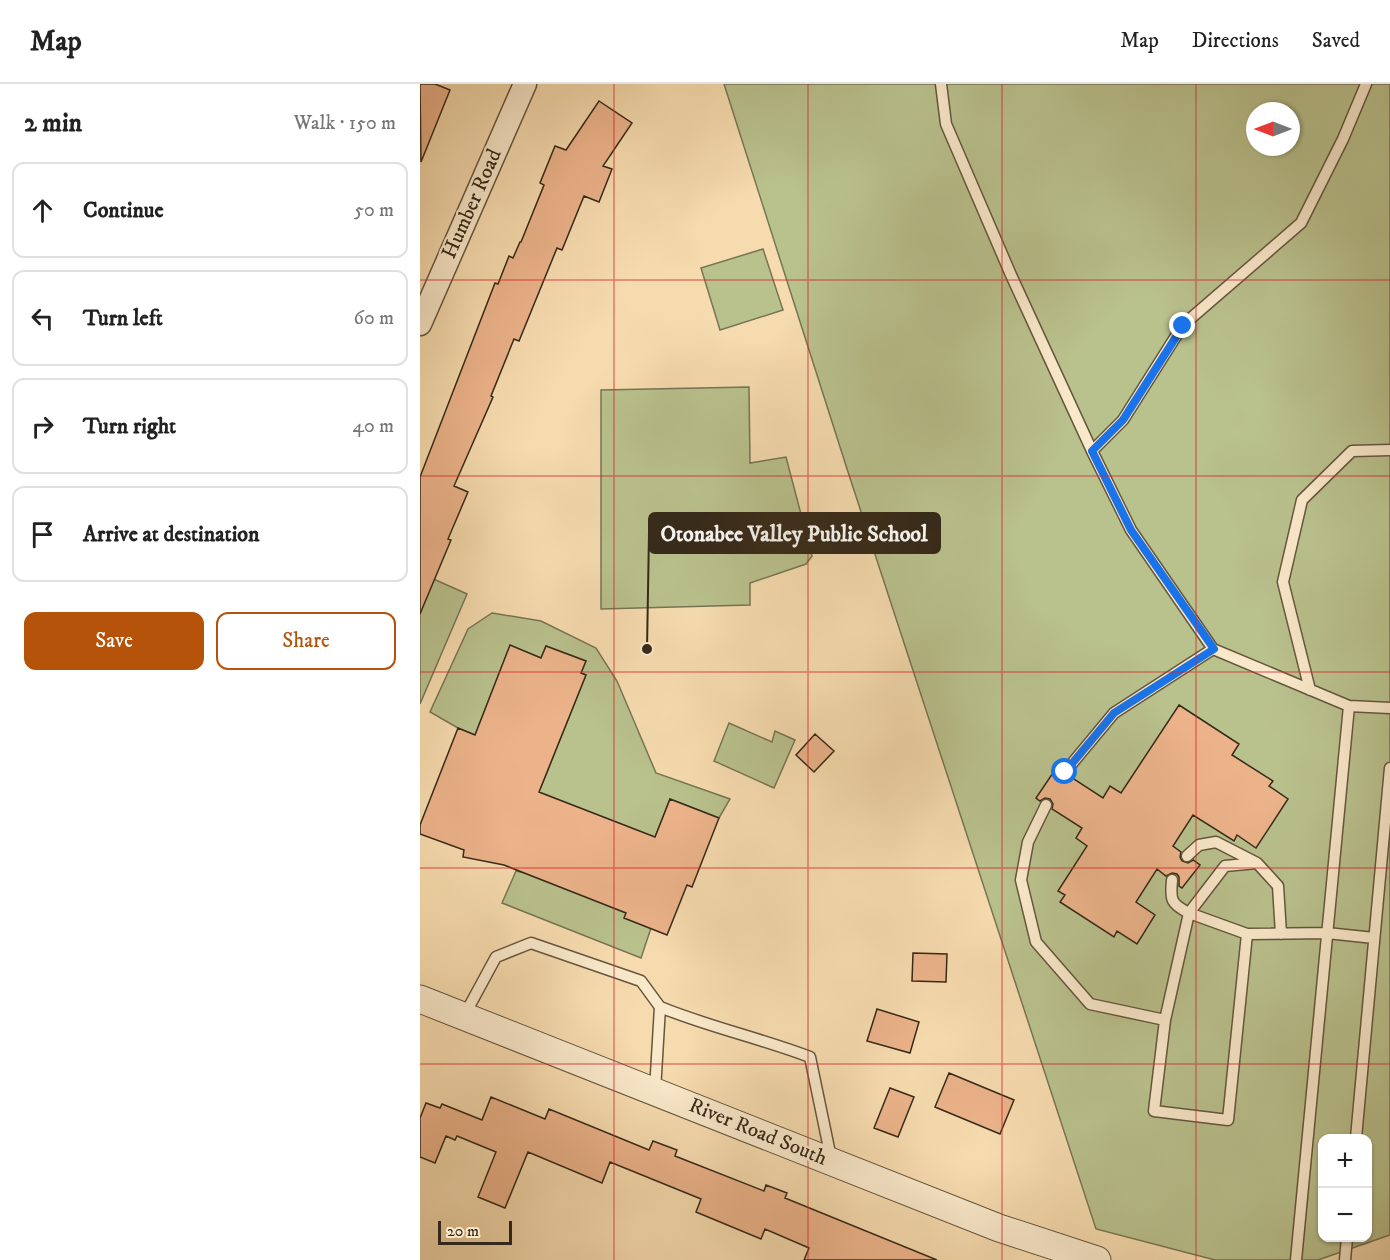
<!DOCTYPE html>
<html lang="en">
<head>
<meta charset="utf-8">
<style>
  :root { --surface:#fff; --page:#f2f2f2; --text:#222; --muted:#767676; --line:#e0e0e0; --accent:#b45309 }
  body { margin:0; font-family:"IM FELL DW Pica",serif; background:var(--page); color:var(--text) }
  .controls { position:absolute; right:18px; bottom:18px; display:grid; overflow:hidden; border-radius:12px; box-shadow:0 2px 4px #0004 }
  .controls button { width:54px; height:54px; display:grid; place-items:center; padding:0; border:0; border-bottom:2px solid var(--line); background:var(--surface); color:var(--text); font:30px sans-serif }
  .compass { position:absolute; left:826px; top:18px; width:54px; height:54px; border-radius:50%; background:var(--surface); box-shadow:0 2px 4px #0004; rotate:270deg }
  .scale { position:absolute; left:18px; bottom:15px; width:74px; box-sizing:border-box; padding-left:6px; border:3px solid #352919; border-top:0; font-size:16px; line-height:21px; white-space:nowrap; color:#352919; -webkit-text-stroke:4px #f9e8ca; paint-order:stroke }
  .stop { position:absolute; width:18px; height:18px; margin:-14px; border:4px solid #1a73e8; border-radius:50%; background:#fff }
  .stop.end { background:#1a73e8; border-color:#fff; box-shadow:0 2px 6px #0008 }
  .list { margin:0; padding:0; list-style:none }
  h2 { display:flex; justify-content:space-between; align-items:center; height:78px; margin:0; padding:0 24px; font-size:26px }
  h2 small { font-size:20px; font-weight:400; color:var(--muted) }
  .list li { display:grid; grid-template-columns:39px 1fr auto; gap:18px; align-items:center; box-sizing:border-box; height:96px; margin:0 12px 12px; padding:0 12px; border:2px solid var(--line); border-radius:12px }
  .list b { display:block; font-size:22px; white-space:nowrap }
  .list em { font-size:20px; font-style:normal; color:var(--muted) }
  .actions { display:flex; gap:12px; padding:18px 24px }
  .actions a { flex:1; padding:14px 0; border:2px solid var(--accent); border-radius:12px; text-align:center; font-size:21px; color:var(--accent) }
  .actions .main { background:var(--accent); color:#fff }
  .icon { flex:none; width:33px; height:33px; fill:none; stroke:currentColor; stroke-width:2; stroke-linecap:round; stroke-linejoin:round }
  .map { position:relative; flex:none; width:970px; height:1176px; overflow:hidden }
  header { display:flex; align-items:center; gap:36px; box-sizing:border-box; height:84px; padding:0 30px; background:var(--surface); border-bottom:2px solid var(--line) }
  header strong { font-size:28px }
  nav { display:flex; gap:33px; margin-inline-start:auto; font-size:21px }
  main { display:flex }
  aside { flex:1; background:var(--surface) }
  .map>svg:first-child { display:block }
</style>
</head>
<body>
<header>
<strong>Map</strong>
<nav><a>Map</a><a>Directions</a><a>Saved</a></nav>
</header>
<main>
<aside>
<h2>2 min<small>Walk · 150 m</small></h2>
<ul class="list">
<li><svg class="icon" aria-label="ahead" viewBox="0 0 24 24"><path d="M12 20V5M6 11l6-6 6 6"/></svg><div><b>Continue</b></div><em>50 m</em></li>
<li><svg class="icon" aria-label="left" viewBox="0 0 24 24"><path d="M17 20v-9H6M10 6l-5 5 5 5"/></svg><div><b>Turn left</b></div><em>60 m</em></li>
<li><svg class="icon" aria-label="right" viewBox="0 0 24 24"><path d="M7 20v-9h11M14 6l5 5-5 5"/></svg><div><b>Turn right</b></div><em>40 m</em></li>
<li><svg class="icon" aria-label="arrive" viewBox="0 0 24 24"><path d="M6 21V4h12l-3 4 3 4H6"/></svg><div><b>Arrive at destination</b></div></li>
</ul>
<div class="actions"><a class="main">Save</a><a>Share</a></div>
</aside>
<div class="map">
<svg width="970" height="1176" viewBox="0 0 970 1176">
  <rect width="100%" height="100%" fill="#f6dbae"/>
  <filter id="stains"><feTurbulence type="fractalNoise" baseFrequency=".00333" numOctaves="4"/><feColorMatrix values="0 0 0 0 .2 0 0 0 0 .09 0 0 0 0 .02 0 0 0 .5 -.17"/></filter>
  <radialGradient id="worn" r=".72"><stop offset=".6" stop-color="#630" stop-opacity="0"/><stop offset="1" stop-color="#630" stop-opacity=".3"/></radialGradient>
  <path fill="#b9c18d" stroke="#777553" stroke-width="1.5" fill-rule="evenodd" d="M 304,0 L 970,0 L 970,1151 L 898,1176 L 795,1176 L 676,1145 L 429,391 ZM 835,27 L 871,27 L 871,63 L 835,63 ZM 902,1054 L 948,1054 L 948,1154 L 902,1154 Z
    M 343,165 L 363,226 L 300,246 L 281,184 Z
    M 329,303 L 330,379 L 366,373 L 392,472 L 386,480 L 330,499 L 330,521 L 181,525 L 181,306 Z
    M 0,489 L 47,510 L 0,620 Z
    M 72,529 L 121,537 L 176,564 L 197,597 L 236,689 L 310,715 L 299,734 L 250,715 L 234,756 L 113,713 L 118,702 L 121,703 L 166,591 L 161,589 L 166,577 L 126,562 L 121,574 L 90,562 L 55,651 L 38,644 L 10,628 L 48,545 Z
    M 309,639 L 352,658 L 355,647 L 375,656 L 354,704 L 294,677 Z
    M 96,787 L 188,807 L 231,844 L 221,874 L 82,819 Z"/>
  <path fill="#ecb38a" stroke="#352919" stroke-width="1.5" d="M 0,0 L 15,0 L 30,6 L 1,78 Z
    M 179,17 L 212,39 L 183,82 L 192,85 L 179,118 L 164,112 L 142,166 L 137,164 L 99,257 L 94,255 L 71,312 L 73,313 L 34,402 L 48,408 L 28,455 L 31,456 L 0,530 L 0,393 L 75,199 L 78,200 L 89,172 L 93,174 L 100,158 L 101,158 L 124,101 L 120,99 L 135,62 L 146,66 Z
    M 90,561 L 121,574 L 126,562 L 166,577 L 161,589 L 166,591 L 119,708 L 235,753 L 250,715 L 299,734 L 272,803 L 267,801 L 247,851 L 204,834 L 206,829 L 84,781 L 43,773 L 44,766 L 0,750 L 0,741 L 38,644 L 55,651 Z
    M 759,621 L 819,660 L 812,671 L 853,697 L 849,702 L 868,715 L 836,764 L 817,751 L 814,757 L 773,731 L 753,762 L 761,768 L 760,773 L 762,777 L 768,779 L 773,776 L 780,781 L 762,804 L 759,802 L 759,793 L 757,790 L 752,789 L 746,792 L 737,785 L 716,818 L 735,831 L 717,860 L 697,847 L 694,853 L 640,818 L 645,811 L 638,807 L 667,762 L 656,754 L 662,744 L 632,725 L 633,720 L 630,715 L 625,714 L 620,717 L 616,714 L 637,683 L 641,694 L 647,695 L 651,693 L 683,714 L 690,702 L 701,709 Z
    M 395,650 L 414,667 L 394,688 L 376,671 Z
    M 493,869 L 527,870 L 526,898 L 492,897 Z
    M 457,925 L 499,938 L 490,969 L 447,957 Z
    M 529,989 L 594,1016 L 580,1050 L 515,1023 Z
    M 470,1004 L 494,1013 L 478,1053 L 454,1044 Z
    M 71,1013 L 125,1035 L 129,1025 L 229,1066 L 233,1057 L 257,1066 L 255,1072 L 344,1107 L 346,1101 L 367,1109 L 365,1114 L 517,1176 L 384,1176 L 389,1164 L 345,1145 L 341,1155 L 276,1128 L 281,1115 L 190,1078 L 182,1099 L 108,1068 L 85,1124 L 58,1113 L 76,1068 L 37,1052 L 35,1056 L 26,1052 L 15,1079 L 0,1073 L 0,1034 L 6,1019 L 20,1024 L 22,1020 L 62,1036 Z"/>
  <g fill="none" stroke-linecap="round" stroke-linejoin="round">
    <defs>
      <path id="service" d="M 521,0 L 526,40 L 591,191 L 672,367 L 711,446 L 793,565 L 929,622 L 970,624
        M 672,367 L 703,336 L 763,241 L 881,139 L 923,55 L 946,0
        M 890,606 L 863,498 L 882,416 L 932,367 L 970,366
        M 645,688 L 694,629 L 793,565
        M 626,721 L 608,758 L 601,796 L 616,858 L 670,920 L 745,936
        M 767,772 L 779,761 L 796,758 L 837,779
        M 752,796 C 750,816 751,820 769,829 L 805,782 L 837,779 L 858,802 L 861,850
        M 827,850 L 808,1036 L 734,1027 L 745,936 L 769,829 L 827,850 L 907,849 L 954,854
        M 240,923 C 289,943 340,954 390,973 L 411,1074
        M 44,932 L 76,873 L 111,859 L 221,897 L 240,923 L 235,1007
        M 936,1054 L 970,684
        M 876,1176 L 929,622
        M 925,1176 L 927,1154"/>
      <path id="minor" d="M 0,240 L 105,0"/>
      <path id="tertiary" d="M 0,915 L 579,1144 L 677,1176"/>
    </defs>
    <use href="#service" stroke="#65563e" stroke-width="13"/>
    <use href="#minor" stroke="#65563e" stroke-width="25"/>
    <use href="#tertiary" stroke="#65563e" stroke-width="29"/>
    <use href="#service" stroke="#f9e8ca" stroke-width="10"/>
    <use href="#minor" stroke="#f9e8ca" stroke-width="22"/>
    <use href="#tertiary" stroke="#f9e8ca" stroke-width="27"/>
  </g>
  <g fill="none" stroke-linecap="round" stroke-linejoin="round">
    <path stroke="#1a73e8" stroke-width="8" d="M 645,688 L 694,629 L 794,565 L 711,446 L 672,367 L 703,336 L 763,242"/>
  </g>
  <path fill="none" stroke="#d62828" stroke-width="1.5" stroke-opacity="0.55" d="M 194,0 L 194,1176M 388,0 L 388,1176M 582,0 L 582,1176M 776,0 L 776,1176M 0,196 L 970,196M 0,392 L 970,392M 0,588 L 970,588M 0,784 L 970,784M 0,980 L 970,980"/>
  <g text-anchor="middle" dominant-baseline="central" stroke-width="4.5" stroke-linejoin="round" paint-order="stroke">
    <g font-size="21" fill="#352919" stroke="#f9e8ca">
      <text transform="translate(52 120) rotate(-66)">Humber Road</text>
      <text transform="translate(338 1048) rotate(22)">River Road South</text>
    </g>
  </g>
  <path fill="none" stroke="#352919" stroke-width="2" d="M227 565L229 449"/>
  <circle fill="#352919" stroke="#f9e8ca" stroke-width="2" cx="227" cy="565" r="6"/>
  <rect fill="#352919" stroke="#352919" stroke-width="2" x="229" y="429" width="291" height="40" rx="6"/>
  <g font-size="22" text-anchor="middle" font-weight="bold" fill="#fff">
    <text x="374" y="457">Otonabee Valley Public School</text>
  </g>
  <rect width="100%" height="100%" filter="url(#stains)"/>
  <rect width="100%" height="100%" fill="url(#worn)"/>
</svg>
<div class="controls">
<button>+</button>
<button>−</button>
</div>
<svg class="compass" viewBox="-18 -18 36 36"><path d="M0-13l5 13h-10z" fill="#e53935"/><path d="M0 13l5-13h-10z" fill="#767676"/></svg>
<div class="scale">20 m</div>
<div class="stop" style="left:645px;top:688px"></div>
<div class="stop end" style="left:763px;top:242px"></div>
</div>
</main>
</body>
</html>
